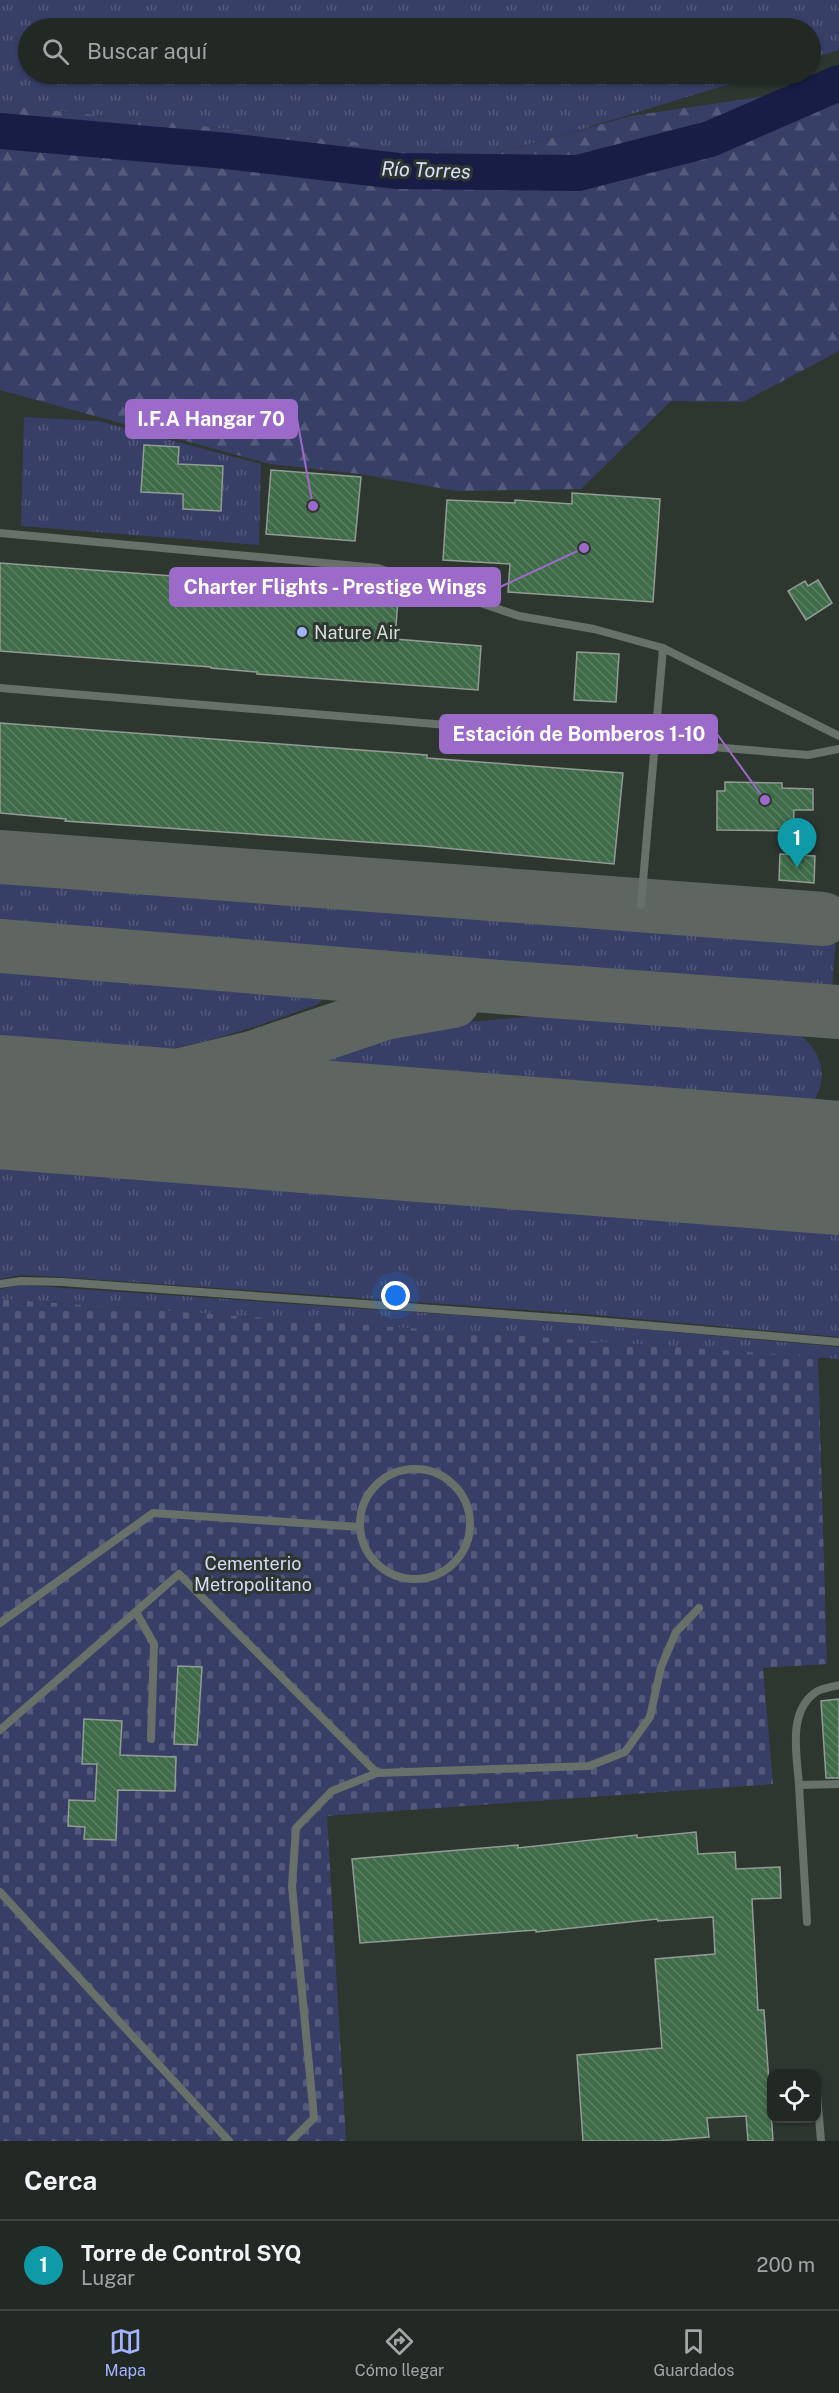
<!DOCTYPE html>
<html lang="es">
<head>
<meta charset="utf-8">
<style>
  :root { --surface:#222824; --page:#2a302c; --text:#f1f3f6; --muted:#a2a6a6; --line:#3f4441; --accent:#a1b3fd }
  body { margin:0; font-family:"Public Sans",sans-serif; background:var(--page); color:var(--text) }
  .controls { position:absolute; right:18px; bottom:18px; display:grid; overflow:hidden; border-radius:12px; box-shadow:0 2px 4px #0004 }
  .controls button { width:54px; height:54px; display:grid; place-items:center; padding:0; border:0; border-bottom:2px solid var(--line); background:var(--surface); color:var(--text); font:30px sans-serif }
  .you { position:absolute; left:396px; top:1296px; width:21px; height:21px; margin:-15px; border:4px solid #fff; border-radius:50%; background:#1a73e8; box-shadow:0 0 0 9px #1a73e833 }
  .badge { display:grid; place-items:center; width:39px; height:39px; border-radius:50%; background:var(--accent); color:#fff; font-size:20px; font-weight:700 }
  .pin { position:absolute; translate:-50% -50px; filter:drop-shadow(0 2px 3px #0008) }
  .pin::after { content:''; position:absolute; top:32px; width:21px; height:18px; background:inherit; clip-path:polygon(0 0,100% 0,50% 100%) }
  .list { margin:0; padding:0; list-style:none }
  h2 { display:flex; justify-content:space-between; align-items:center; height:78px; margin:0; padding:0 24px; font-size:26px }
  h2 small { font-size:20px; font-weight:400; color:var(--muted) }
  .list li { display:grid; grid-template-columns:39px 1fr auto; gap:18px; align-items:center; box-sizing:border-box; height:90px; padding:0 24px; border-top:2px solid var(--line) }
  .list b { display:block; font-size:22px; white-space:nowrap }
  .list p { margin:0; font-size:20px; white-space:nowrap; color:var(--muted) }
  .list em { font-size:20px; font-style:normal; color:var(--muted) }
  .icon { flex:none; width:33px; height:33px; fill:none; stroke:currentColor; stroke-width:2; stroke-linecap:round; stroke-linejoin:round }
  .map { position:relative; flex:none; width:839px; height:2141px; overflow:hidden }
  .search { position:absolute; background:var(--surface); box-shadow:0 2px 4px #0004; left:18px; right:18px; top:18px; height:66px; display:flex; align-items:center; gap:15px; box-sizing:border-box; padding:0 21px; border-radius:33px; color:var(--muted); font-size:22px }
  .sheet { height:168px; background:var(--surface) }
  nav { display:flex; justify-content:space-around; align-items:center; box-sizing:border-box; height:84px; border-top:2px solid var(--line); background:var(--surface); font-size:16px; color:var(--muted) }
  nav a { display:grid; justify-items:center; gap:3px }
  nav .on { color:var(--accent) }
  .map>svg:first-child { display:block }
</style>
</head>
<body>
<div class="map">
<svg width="839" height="2141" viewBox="0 0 839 2141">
  <defs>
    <pattern id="grass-tufts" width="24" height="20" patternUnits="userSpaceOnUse" patternTransform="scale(1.5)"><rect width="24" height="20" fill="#373f67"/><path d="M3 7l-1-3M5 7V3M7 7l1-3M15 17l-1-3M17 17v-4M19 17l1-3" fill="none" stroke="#535a7c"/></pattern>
    <pattern id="forest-firs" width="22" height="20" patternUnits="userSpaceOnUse" patternTransform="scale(1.5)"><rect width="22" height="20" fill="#373f67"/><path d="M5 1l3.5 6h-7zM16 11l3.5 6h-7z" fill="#535a7c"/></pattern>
    <pattern id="cemetery-stones" width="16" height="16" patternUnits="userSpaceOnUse" patternTransform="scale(1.5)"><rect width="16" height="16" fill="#373f67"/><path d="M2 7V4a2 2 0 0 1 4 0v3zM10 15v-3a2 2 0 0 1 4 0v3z" fill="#535a7c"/></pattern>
    <pattern id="building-back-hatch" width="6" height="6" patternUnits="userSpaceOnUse" patternTransform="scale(1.5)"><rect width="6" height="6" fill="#3f6b49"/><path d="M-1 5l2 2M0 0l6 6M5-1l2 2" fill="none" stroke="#5a8063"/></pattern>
  </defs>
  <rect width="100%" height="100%" fill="#2e3630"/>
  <path fill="url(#grass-tufts)" d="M 0,0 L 839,0 L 839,50 L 811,59 L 810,28 L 28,28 L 28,74 L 762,74 L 576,131 L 487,156 L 0,105 Z
    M 24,417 L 98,421 L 261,464 L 259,545 L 21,526 Z
    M 0,873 L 836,935 L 832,991 L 0,922 Z
    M 0,970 L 320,997 L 324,999 L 316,1005 C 286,1016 255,1027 224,1036 C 153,1057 74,1064 0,1058 Z
    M 539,1016 L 622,1016 L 794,1031 C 817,1045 829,1070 817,1095 C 814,1102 807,1109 800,1112 C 790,1115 777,1114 767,1116 L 279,1077 L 289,1071 L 332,1055 L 407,1033 L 467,1022 Z
    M 0,1142 L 839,1210 L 839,1337 L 585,1314 L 62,1277 L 21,1275 L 0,1279 Z
    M 21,1285 L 584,1324 L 839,1347 L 839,1359 L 0,1299 L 0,1289 Z"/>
  <path fill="url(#forest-firs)" d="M 839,70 L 839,351 L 743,402 L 671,401 L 581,489 L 457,491 L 360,474 L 270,464 L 0,390 L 0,105 L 487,156 L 631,116 L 772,95 Z"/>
  <path fill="url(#cemetery-stones)" d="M 0,1299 L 818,1357 L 827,1664 L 763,1668 L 773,1784 L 327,1816 L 346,2141 L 0,2141 Z"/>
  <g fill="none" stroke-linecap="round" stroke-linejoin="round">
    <path stroke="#171d44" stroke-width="36" d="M 0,131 L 227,151 L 398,171 L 578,173 L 710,139 L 839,83"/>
    <path stroke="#5f6661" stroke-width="54" d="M 0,857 L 823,919
      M 0,946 L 537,990 L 839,1012
      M 252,1058 C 231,1085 233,1098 256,1122
      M 0,1099 L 56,1095 L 156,1081 L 252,1058 L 385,1013 L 453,1001
      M 803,1165 L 829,1149 L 839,1138"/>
    <path stroke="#5f6661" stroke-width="134" d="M 0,1102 L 839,1168"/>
  </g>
  <path fill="url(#building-back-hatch)" stroke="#929b94" stroke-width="1.5" d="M 144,445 L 179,447 L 178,464 L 223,466 L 221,511 L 183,509 L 183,494 L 141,492 Z
    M 271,470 L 361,477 L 355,541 L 266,534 Z
    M 572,493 L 660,499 L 653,602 L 508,592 L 510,564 L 443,560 L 447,500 L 515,503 L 515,500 L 572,504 Z
    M 0,563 L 347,589 L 346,595 L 398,599 L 395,639 L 481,646 L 478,690 L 257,674 L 257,672 L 211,668 L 211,667 L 0,651 Z
    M 818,580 L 832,603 L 806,620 L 788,591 L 805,581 L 808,586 Z
    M 577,652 L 619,654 L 616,702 L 574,700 Z
    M 0,723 L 427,755 L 427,758 L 623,773 L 614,864 L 423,846 L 65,821 L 66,819 L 0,813 Z
    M 725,782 L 782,783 L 782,788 L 813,789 L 813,810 L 794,810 L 793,831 L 717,830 L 717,791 L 725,791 Z
    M 780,854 L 815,856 L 814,883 L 779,880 Z
    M 178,1666 L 202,1667 L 197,1745 L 174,1744 Z
    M 839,1699 L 839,1778 L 826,1778 L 821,1701 Z
    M 84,1719 L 122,1721 L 120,1755 L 176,1757 L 175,1791 L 118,1790 L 116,1840 L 84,1839 L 85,1827 L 68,1826 L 69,1800 L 95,1801 L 97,1764 L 82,1764 Z
    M 696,1832 L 698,1854 L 735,1852 L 736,1869 L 780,1867 L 781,1898 L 752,1899 L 758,2010 L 764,2010 L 773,2141 L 748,2141 L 746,2116 L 707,2118 L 709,2137 L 658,2141 L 583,2141 L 577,2055 L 662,2048 L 655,1959 L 715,1954 L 713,1917 L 658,1921 L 657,1919 L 536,1932 L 536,1930 L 360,1943 L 352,1859 L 518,1845 L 518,1848 L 637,1835 L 637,1838 Z"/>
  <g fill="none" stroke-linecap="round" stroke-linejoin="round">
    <path stroke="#677069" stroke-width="8" d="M 0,533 L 378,568 L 519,616 L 594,629 L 663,648 L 839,736
      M 0,688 L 808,755 L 839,749
      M 641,905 L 663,648
      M 0,1284 L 21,1281 L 62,1282 L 585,1320 L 839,1342
      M360 1524a55 55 0 1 1 110 0a55 55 0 1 1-110 0Z
      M 136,1612 L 154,1644 L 151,1739
      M 0,1623 L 153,1513 L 360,1527
      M 0,1730 L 179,1574 L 377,1773 L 589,1766 L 625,1752 L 650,1717 L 661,1667 L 676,1632 L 699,1608
      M 799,1785 C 797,1755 787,1712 816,1692 C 822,1688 832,1687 839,1685
      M 0,1892 L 229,2141
      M 807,1922 L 799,1785 L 839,1784
      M 817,2093 L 821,2141
      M 291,2141 L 314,2118 L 292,1886 L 296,1828 L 332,1791 L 377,1773"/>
  </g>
  <circle fill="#a1b3fd" stroke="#2e3630" stroke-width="2" cx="302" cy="632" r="6"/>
  <g text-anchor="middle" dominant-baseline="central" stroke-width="6" stroke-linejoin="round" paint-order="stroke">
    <g font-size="18" fill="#d9deda" stroke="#2e3630" text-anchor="start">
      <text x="314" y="632">Nature Air</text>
    </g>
    <g font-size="18" fill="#d4dcf9" stroke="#2e3630">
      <text x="253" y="1563">Cementerio<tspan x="253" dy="21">Metropolitano</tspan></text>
    </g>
    <g font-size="20" font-style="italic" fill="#d8e0fe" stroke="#2e3630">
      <text transform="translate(426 170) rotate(2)">Río Torres</text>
    </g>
  </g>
  <path fill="none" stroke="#9c6ac8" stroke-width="2" d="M313 506L297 419M584 548L500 587M765 800L717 734"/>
  <g fill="#9c6ac8" stroke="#2e3630" stroke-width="2">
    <circle cx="313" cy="506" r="6"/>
    <circle cx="584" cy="548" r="6"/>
    <circle cx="765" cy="800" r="6"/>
  </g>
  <g fill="#9c6ac8" stroke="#9c6ac8" stroke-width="2">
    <rect x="126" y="400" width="171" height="38" rx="6"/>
    <rect x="170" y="568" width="330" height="38" rx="6"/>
    <rect x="440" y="715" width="277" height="38" rx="6"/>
  </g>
  <g font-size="20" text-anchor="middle" font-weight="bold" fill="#fff">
    <text x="211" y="426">I.F.A Hangar 70</text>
    <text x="335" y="594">Charter Flights - Prestige Wings</text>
    <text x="579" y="741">Estación de Bomberos 1-10</text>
  </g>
</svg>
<div class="controls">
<button><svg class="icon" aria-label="locate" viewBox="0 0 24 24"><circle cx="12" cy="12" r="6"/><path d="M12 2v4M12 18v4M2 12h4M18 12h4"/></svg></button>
</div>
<div class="you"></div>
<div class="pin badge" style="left:797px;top:868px;background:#0f9aa8">1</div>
<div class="search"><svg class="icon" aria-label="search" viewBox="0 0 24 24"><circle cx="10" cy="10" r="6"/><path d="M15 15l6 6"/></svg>Buscar aquí</div>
</div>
<section class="sheet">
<h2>Cerca<small></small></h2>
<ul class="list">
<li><span class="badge" style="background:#0f9aa8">1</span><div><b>Torre de Control SYQ</b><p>Lugar</p></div><em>200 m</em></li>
</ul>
</section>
<nav>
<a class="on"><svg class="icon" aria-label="map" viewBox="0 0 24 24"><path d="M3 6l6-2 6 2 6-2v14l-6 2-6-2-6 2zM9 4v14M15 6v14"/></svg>Mapa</a>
<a><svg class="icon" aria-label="directions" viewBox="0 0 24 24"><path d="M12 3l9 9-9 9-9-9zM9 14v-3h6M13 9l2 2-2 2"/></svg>Cómo llegar</a>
<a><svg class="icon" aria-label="saved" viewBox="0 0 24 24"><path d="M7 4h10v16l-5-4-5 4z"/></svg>Guardados</a>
</nav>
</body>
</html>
